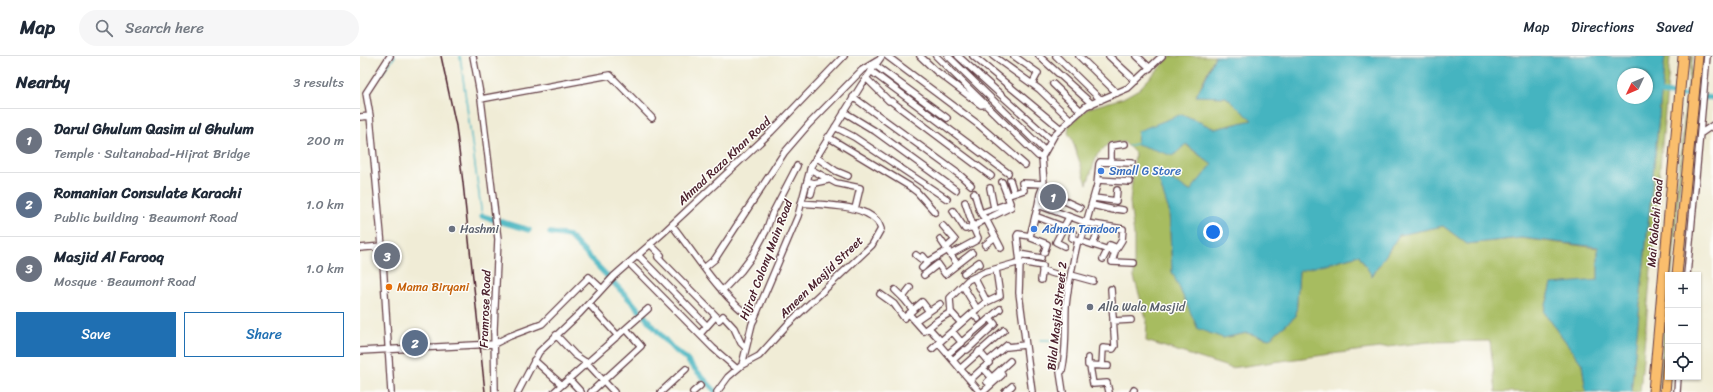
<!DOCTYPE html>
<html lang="en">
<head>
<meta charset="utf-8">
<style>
  :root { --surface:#fff; --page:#f6f6f7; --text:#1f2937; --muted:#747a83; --line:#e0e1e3; --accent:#1f6fb2 }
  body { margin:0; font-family:Sriracha,sans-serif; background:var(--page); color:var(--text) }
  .controls { position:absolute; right:12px; bottom:12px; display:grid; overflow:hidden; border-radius:0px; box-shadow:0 1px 3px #0004 }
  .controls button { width:36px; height:36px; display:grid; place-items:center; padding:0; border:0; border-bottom:1px solid var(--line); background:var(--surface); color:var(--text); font:20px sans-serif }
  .compass { position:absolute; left:1257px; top:12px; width:36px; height:36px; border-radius:50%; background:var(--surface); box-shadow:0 1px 3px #0004; rotate:226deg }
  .you { position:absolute; left:853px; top:176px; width:14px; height:14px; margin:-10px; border:3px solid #fff; border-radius:50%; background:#1a73e8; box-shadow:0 0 0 6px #1a73e833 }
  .badge { display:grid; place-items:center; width:26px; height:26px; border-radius:50%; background:var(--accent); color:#fff; font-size:13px; font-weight:700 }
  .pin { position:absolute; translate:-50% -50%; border:2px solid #fff; box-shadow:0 1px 4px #0006 }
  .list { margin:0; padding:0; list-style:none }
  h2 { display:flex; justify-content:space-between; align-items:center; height:52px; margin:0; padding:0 16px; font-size:17px }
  h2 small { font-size:13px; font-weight:400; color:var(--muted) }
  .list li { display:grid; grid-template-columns:26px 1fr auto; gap:12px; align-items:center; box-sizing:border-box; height:64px; padding:0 16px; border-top:1px solid var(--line) }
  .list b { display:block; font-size:15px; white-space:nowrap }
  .list p { margin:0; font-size:13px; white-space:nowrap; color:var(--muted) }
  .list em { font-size:13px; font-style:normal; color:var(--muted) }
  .actions { display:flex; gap:8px; padding:12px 16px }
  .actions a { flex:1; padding:9px 0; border:1px solid var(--accent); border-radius:0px; text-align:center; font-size:14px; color:var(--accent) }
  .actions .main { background:var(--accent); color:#fff }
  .icon { flex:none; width:22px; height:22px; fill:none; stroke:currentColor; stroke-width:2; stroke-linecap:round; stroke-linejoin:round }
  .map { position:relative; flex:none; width:1353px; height:336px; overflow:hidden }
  header { display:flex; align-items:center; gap:24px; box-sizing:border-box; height:56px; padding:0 20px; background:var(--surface); border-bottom:1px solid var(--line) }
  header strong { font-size:19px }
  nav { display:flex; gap:22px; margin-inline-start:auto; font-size:14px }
  .search { width:280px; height:36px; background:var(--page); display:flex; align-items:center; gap:10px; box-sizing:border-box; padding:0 14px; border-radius:22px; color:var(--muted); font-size:15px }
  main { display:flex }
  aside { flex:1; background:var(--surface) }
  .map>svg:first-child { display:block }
</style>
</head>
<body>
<header>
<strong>Map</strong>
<div class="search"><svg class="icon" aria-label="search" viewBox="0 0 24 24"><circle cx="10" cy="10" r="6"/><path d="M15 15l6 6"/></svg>Search here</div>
<nav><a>Map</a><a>Directions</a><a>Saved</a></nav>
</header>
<main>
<aside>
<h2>Nearby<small>3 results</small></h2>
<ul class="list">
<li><span class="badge" style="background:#6b7280">1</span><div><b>Darul Ghulum Qasim ul Ghulum</b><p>Temple · Sultanabad-Hijrat Bridge</p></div><em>200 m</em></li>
<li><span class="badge" style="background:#5c6f8a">2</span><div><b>Romanian Consulate Karachi</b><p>Public building · Beaumont Road</p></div><em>1.0 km</em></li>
<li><span class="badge" style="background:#6b7280">3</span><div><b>Masjid Al Farooq</b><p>Mosque · Beaumont Road</p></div><em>1.0 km</em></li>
</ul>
<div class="actions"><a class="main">Save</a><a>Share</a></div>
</aside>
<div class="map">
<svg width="1353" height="336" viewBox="0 0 1353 336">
  <rect width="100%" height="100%" fill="#fdfcf7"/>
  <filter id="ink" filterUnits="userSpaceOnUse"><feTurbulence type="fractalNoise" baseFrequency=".025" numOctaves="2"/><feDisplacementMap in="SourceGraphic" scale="8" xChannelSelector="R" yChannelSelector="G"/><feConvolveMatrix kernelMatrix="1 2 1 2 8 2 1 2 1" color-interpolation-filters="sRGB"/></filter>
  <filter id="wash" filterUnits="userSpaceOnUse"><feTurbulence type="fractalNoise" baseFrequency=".012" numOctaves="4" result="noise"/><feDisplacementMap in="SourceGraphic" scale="16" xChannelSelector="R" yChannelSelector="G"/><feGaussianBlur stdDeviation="0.9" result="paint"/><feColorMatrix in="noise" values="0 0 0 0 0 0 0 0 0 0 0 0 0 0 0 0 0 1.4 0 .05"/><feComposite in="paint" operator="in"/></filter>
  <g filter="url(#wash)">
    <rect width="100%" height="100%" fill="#f0ecd6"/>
    <path fill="#a7bc61" stroke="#786e46" d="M 811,0 L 855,0 L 836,40 L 866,41 L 893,64 L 855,73 L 822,58 L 825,88 L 852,109 L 830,135 L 797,116 L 809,155 L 812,216 L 863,282 L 887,277 L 909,283 L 936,260 L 939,215 L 999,199 L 1012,220 L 1039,179 L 1083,170 L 1107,188 L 1161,182 L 1238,192 L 1238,225 L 1192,228 L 1184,256 L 1222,308 L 1226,336 L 1136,336 L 1130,285 L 1068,286 L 971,298 L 871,312 L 786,285 L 787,265 L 774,221 L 774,180 L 770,146 L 775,97 L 764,86 L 749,87 L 737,99 L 727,128 L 712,83 L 708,77 L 709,69 L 729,52 L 763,42 L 779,33 Z
      M 1305,0 L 1310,0 L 1280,336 L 1271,336 Z
      M 1331,0 L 1333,0 L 1311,219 L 1308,219 Z
      M 1308,222 L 1308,251 L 1300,336 L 1298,336 Z"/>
    <path fill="#45b4c0" stroke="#486a76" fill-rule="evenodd" d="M 855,0 L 1305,0 L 1271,336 L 1226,336 L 1222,308 L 1184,256 L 1192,228 L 1238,224 L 1238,191 L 1161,182 L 1107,188 L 1083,170 L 1039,179 L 1012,220 L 999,199 L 939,215 L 936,260 L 909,283 L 887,277 L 863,282 L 838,273 L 812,216 L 809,155 L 796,116 L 830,135 L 852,109 L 826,88 L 813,100 L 777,88 L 778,75 L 822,58 L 855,73 L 892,64 L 866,41 L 836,40 L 846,21 ZM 1263,18 L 1287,18 L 1287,42 L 1263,42 Z"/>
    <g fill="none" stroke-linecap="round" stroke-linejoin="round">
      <path stroke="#45b4c0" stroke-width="1.5" d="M 100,0 L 122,160
        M 21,19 L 35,0
        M 769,90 L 777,87
        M 680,284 L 690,284"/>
      <path stroke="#45b4c0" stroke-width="5.5" d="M 1302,37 L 1353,42
        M 122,160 L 169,174
        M 190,177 L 209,180 L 273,247 L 314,294 L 324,301 L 356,336"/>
    </g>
  </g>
  <g filter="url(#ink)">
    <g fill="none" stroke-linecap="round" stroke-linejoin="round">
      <defs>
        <path id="minor" d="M 30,0 L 6,37 L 10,60 L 22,190 L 31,336
          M 113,0 L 121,43 L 138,183 L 134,273 L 135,336
          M 527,0 L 619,69 L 665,109
          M 560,0 L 576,15 L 621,49 L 622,49
          M 576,0 L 678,100
          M 588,0 L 685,95
          M 598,0 L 691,84
          M 613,0 L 701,73
          M 633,0 L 679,33 L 711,64
          M 654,0 L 678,17 L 672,28
          M 679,0 L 732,48
          M 696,0 L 741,44
          M 719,0 L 757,37
          M 749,0 L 776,25
          M 777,0 L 790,12
          M 515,9 L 587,62
          M 511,15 L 648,117
          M 506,22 L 529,45 L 531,45 L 631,120
          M 693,28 L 721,55
          M 493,41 L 600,119 L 611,129
          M 121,43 L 250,19 L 292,62
          M 484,56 L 515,75 L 596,134
          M 0,61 L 10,60
          M 475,71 L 494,81 L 587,143
          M 1340,78 L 1353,69
          M 468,81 L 549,130 L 557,136 L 575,156
          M 456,101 L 476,115 L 488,120
          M 751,107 L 751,90 L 765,88
          M 450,113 L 476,127 L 500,132 L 495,153
          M 650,124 L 654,137
          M 738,124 L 770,126
          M 447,125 L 454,127 L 468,124
          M 683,130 L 687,132 L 696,141 L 720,152
          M 630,132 L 634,152
          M 614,137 C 618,145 618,160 627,163 L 651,151
          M 451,138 L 454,127
          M 649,139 L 664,134 L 662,127 L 684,128
          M 734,142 L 756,145 L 757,134
          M 605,146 L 612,167 L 611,172
          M 678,149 L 727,167 L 763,173 L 762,184 L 757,192 L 750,189 L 743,203
          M 732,149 L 754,154 L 756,153 L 763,154
          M 593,155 L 605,173 L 613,171 L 626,163 L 641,192
          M 621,157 L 650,147 L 642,126
          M 675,160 L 704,171
          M 312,169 C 337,201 360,240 394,264
          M 583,170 L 595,184 L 586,192
          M 713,177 L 712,182 L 718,184
          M 670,180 L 671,182 L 687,188 L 684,197
          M 580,183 L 597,208
          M 721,185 L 755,196 L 752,206 L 774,207
          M 290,188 L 301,199 L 298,201 L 356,260 L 359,264 L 363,260 L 374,272 L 381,287 L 386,292
          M 625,189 L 635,181
          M 733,189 L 736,180
          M 704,190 L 696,186 L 709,161
          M 0,192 L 22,190
          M 591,198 L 617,184 L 618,182 L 613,171
          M 659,198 L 681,202
          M 278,199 L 347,270
          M 556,199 L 561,203 L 563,200 L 568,206 L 588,194
          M 269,207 L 353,292 L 377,313
          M 344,212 L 355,203 L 424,97 L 449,68 L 502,14 L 517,5
          M 562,212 L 568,206
          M 682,214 L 695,218
          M 604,217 L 619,206 L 620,208
          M 564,219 L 578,208 L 585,218 L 612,197
          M 711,219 L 733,225
          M 1327,219 L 1347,0
          M 614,221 L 627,246
          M 535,234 L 545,244 L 553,254
          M 362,235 L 381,215 L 393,199 L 406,175 L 412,158 L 437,110
          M 520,238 L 534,248 L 544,262 L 562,246 L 569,255
          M 543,241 L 550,232
          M 229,248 L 258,280
          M 617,253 L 625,247 L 640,240 L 636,213
          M 613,257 L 618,263
          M 549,258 L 564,275 L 578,264 L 591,256
          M 555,265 L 580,248
          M 753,265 L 771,264
          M 601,267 L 591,256 L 590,242 L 608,224 L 625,216 L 660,206 L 683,210 L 681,224
          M 569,272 L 581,285
          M 592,275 L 602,287
          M 340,278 L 356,260
          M 196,279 L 215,299 L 227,307 L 254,336
          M 578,287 L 620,336
          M 647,291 L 665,289
          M 572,293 L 617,253 L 603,230
          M 0,295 L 134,288 L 150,280 L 182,268 L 229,221 L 242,233
          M 619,295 L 629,307 L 623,312
          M 588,298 L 640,253
          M 728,302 L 728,309 L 748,310
          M 174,304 L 202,329
          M 593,304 L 604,294 L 607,294 L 635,268 L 630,262
          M 628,305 L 647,289
          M 382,309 L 399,300 L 427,269 L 512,189 L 521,173 C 520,171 519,167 517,165 C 502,148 462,149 441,147
          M 730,310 L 733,328 L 747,327 L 749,336
          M 742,310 L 743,292 L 753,293 L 755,290 L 751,233
          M 600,313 L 644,274
          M 209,323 L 221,336
          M 610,324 L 623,312 L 632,322
          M 627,326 L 650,305
          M 158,336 L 179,296 L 220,257 L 254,220 L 303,177 L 411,76 L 484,0
          M 194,336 L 288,253
          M 231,336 L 281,290 L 266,273
          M 301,336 L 326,313
          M 333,336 L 340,330
          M 357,336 L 368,321 L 382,309 L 392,268 L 438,160 L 451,110 L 502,28 L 522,0
          M 623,336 L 642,319 L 639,315
          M 645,336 L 652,330
          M 672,336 L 659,237 L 660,206 L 657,180 L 658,178 L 670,180 L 678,149 L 680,138 L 684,128 L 682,101 L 695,78 L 726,50 L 768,32 L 802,0
          M 703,336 L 700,316 L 702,315 C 707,294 705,272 706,250 C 708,228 713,206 718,184 L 721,185 L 737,129 L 739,108 L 740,106 L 772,107
          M 773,336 L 774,334
          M 1317,336 L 1318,321"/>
        <path id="primary" d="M 1317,219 L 1338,0
          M 1293,336 L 1323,0
          M 1305,336 L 1308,304"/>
      </defs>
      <use href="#minor" stroke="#633e45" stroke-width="8"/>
      <use href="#primary" stroke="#633e45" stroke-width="11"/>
      <use href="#minor" stroke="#fff" stroke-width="5.5"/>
      <use href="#primary" stroke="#fabe6d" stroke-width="9"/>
      <path stroke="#4a1f2b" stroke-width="1.5" d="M 81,0 L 96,70 L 103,127 L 125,336"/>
    </g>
  </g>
  <g fill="#3f7fe0" stroke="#fdfcf7" stroke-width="1.5">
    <circle cx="741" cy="115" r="4"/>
    <circle cx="674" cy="173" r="4"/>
  </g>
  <g fill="#6b7280" stroke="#fdfcf7" stroke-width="1.5">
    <circle cx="92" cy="173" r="4"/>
    <circle cx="730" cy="251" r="4"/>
  </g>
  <circle fill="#e8710a" stroke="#fdfcf7" stroke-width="1.5" cx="29" cy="231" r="4"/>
  <g text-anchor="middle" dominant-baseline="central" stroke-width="3" stroke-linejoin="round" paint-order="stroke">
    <g font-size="12" fill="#4a1f2b" stroke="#fdfcf7">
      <text transform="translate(364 105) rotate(-43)">Ahmad Raza Khan Road</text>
      <text transform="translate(1295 167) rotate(-85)">Mai Kolachi Road</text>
      <text transform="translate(406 204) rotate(-69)">Hijrat Colony Main Road</text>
      <text transform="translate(461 221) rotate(-44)">Ameen Masjid Street</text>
      <text transform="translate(125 253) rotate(-88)">Framrose Road</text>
      <text transform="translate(697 260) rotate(-84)">Bilal Masjid Street 2</text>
    </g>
    <g font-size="12" fill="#366cbe" stroke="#fdfcf7" text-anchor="start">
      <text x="749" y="115">Small G Store</text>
      <text x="682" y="173">Adnan Tandoor</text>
    </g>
    <g font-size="12" fill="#5b616d" stroke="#fdfcf7" text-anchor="start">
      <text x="100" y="173">Hashmi</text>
      <text x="738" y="251">Alla Wala Masjid</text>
    </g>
    <g font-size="12" fill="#c56008" stroke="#fdfcf7" text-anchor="start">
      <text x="37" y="231">Mama Biryani</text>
    </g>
  </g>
</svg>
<div class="controls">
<button>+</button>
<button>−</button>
<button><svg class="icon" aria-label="locate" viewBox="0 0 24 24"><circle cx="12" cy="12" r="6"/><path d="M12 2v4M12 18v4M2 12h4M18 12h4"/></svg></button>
</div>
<svg class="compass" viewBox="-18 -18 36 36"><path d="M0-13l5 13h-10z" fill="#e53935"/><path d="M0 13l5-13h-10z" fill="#747a83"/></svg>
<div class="you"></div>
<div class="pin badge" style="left:693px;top:141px;background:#6b7280">1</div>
<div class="pin badge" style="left:55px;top:287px;background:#5c6f8a">2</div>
<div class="pin badge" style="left:27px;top:200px;background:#6b7280">3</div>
</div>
</main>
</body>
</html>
